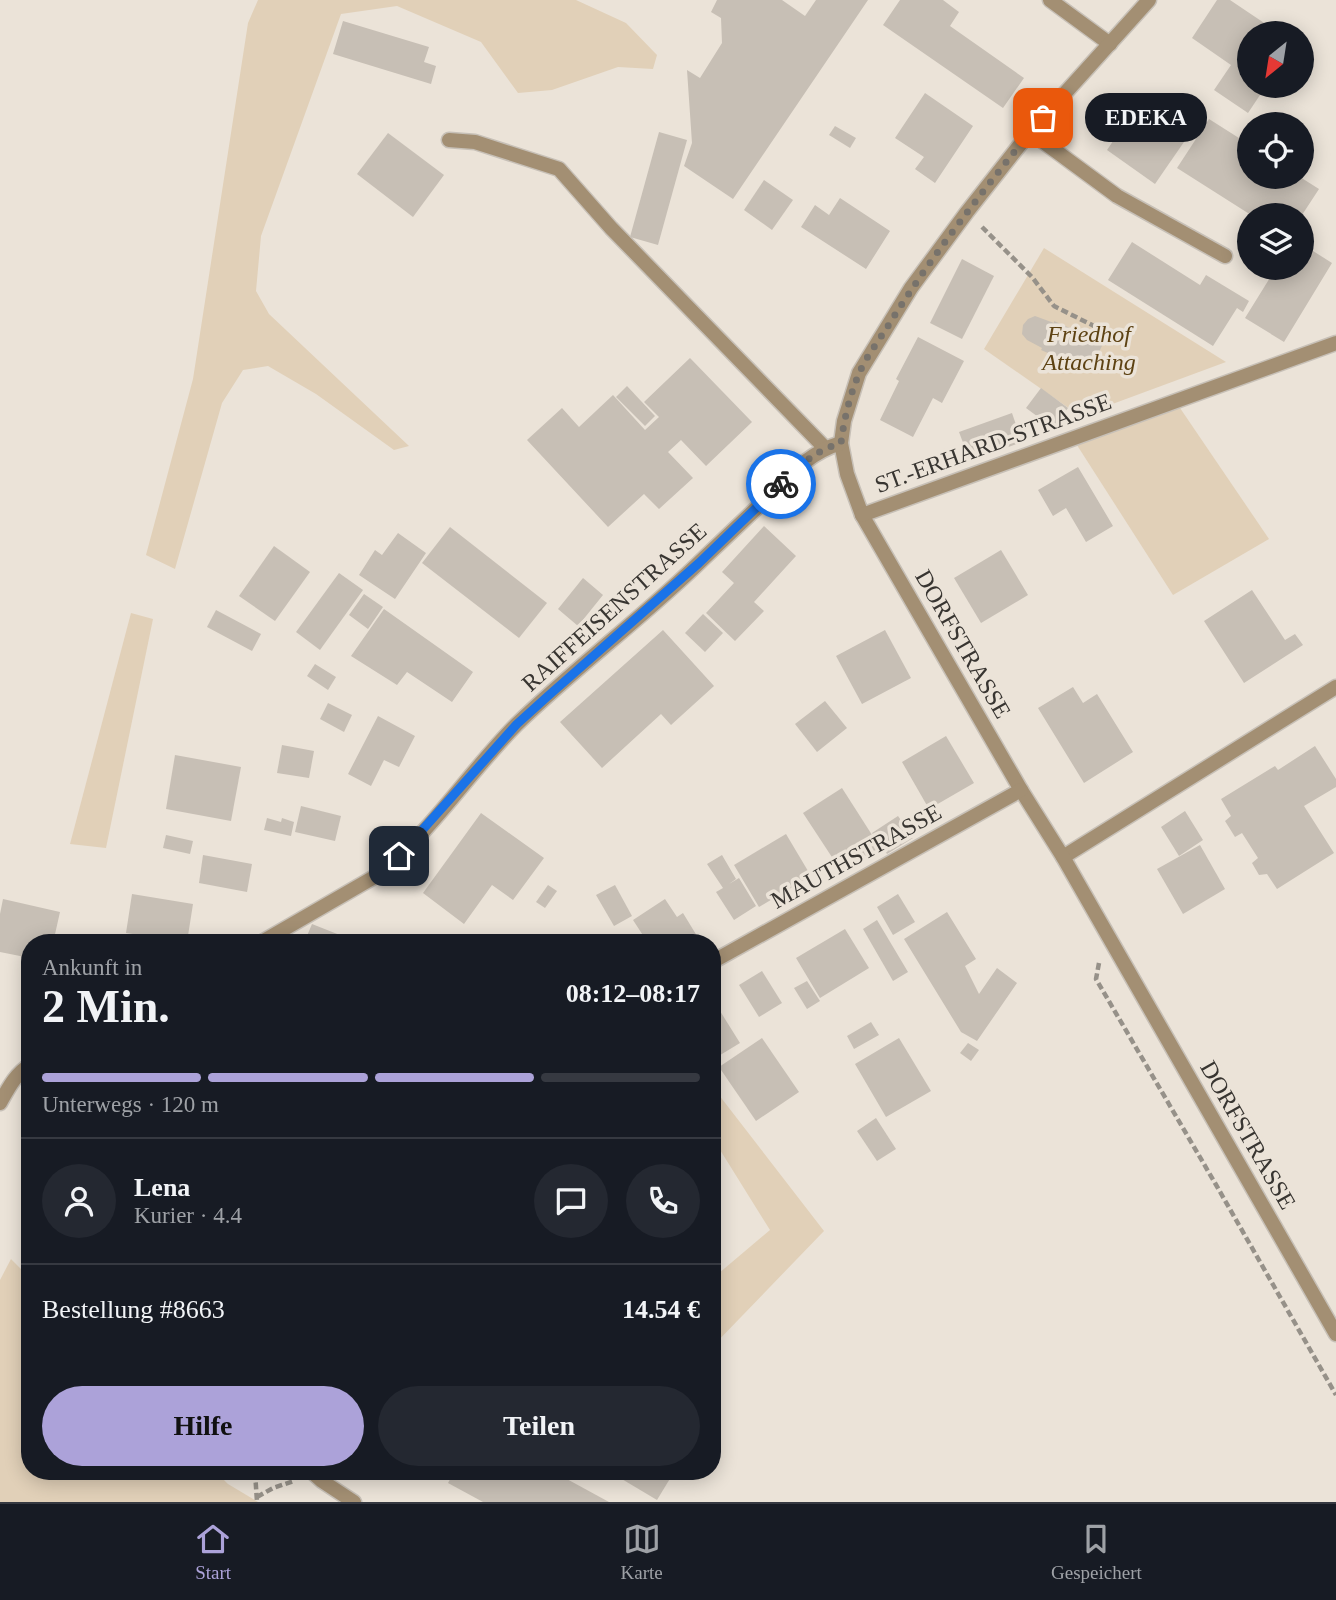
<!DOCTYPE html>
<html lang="de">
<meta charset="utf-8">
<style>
:root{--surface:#171b24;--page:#242831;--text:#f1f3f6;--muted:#9ea1a6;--line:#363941;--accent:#aca2d9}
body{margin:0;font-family:Georgia,serif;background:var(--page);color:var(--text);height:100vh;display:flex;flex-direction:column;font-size:26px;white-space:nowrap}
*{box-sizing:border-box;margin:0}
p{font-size:23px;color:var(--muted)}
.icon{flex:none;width:38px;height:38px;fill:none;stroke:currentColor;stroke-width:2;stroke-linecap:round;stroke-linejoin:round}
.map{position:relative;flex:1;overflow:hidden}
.details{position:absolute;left:21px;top:934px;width:700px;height:546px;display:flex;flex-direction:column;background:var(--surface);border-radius:28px;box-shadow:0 4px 18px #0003}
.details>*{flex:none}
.needle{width:46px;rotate:210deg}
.tools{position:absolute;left:1237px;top:21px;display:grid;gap:14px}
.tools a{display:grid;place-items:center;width:77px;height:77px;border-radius:50%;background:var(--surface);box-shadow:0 4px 18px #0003;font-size:35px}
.pin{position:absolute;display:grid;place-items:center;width:60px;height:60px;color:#fff;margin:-30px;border-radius:14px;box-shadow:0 4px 10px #0006}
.courier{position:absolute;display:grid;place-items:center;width:70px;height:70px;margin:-35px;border:5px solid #1a73e8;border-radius:50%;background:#fff;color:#222;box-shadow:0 2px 9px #0007}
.bubble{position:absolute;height:49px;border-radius:24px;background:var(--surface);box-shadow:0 4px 18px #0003;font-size:23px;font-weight:600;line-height:49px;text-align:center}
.summary em{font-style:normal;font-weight:600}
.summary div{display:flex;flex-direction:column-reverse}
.summary{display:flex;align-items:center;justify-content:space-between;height:119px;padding:0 21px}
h1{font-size:46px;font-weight:600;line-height:52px}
.bar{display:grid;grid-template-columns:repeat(4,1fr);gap:10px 7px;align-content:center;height:84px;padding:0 21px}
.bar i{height:9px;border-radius:5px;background:var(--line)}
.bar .selected{background:var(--accent)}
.bar p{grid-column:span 4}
.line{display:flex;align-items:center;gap:18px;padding:0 21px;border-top:2px solid var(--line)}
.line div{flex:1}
.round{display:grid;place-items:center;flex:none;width:74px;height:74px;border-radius:37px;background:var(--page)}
.cta{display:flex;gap:14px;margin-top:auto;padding:14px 21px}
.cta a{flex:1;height:80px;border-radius:42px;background:var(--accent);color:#111;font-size:28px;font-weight:600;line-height:80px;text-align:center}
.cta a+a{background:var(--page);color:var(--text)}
.tab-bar{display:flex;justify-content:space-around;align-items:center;height:98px;border-top:2px solid var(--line);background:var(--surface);font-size:19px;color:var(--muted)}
.tab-bar a{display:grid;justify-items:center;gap:4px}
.tab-bar .selected{color:var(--accent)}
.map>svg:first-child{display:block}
</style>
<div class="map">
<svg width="1336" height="1502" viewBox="0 0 1336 1502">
<rect width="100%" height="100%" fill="#ebe3d8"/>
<!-- green -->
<g fill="#e1d0b8">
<path d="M258,0H576L626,23L657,55L653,69L618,67L552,90L518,93L481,42L397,6L341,14L261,236L256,291L269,314L409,446L394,450L316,394L268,366L243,370L222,403L175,569L146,555L193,379L248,23Z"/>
<path d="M1044,248L1226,362L1080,416L984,349Z"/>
<path d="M1180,408L1269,539L1173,595L1075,442Z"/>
<path d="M131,613L153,619L106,848L70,844Z"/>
<path d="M712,1086L824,1231L712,1347V1279L770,1230L712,1137Z"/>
<path d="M11,1259L30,1278V1472H216L228,1484L258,1502H0V1280Z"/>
</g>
<!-- building -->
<g fill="#c7bfb5">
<path d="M717,0H782L805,16L816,0H868L733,199L684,166L692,143L687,70L700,78L722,43L721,18L711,12Z"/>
<path d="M900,0H943L959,12L950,26L1024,78L1003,108L883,25Z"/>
<path d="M1217,0H1230L1279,33H1250V86H1266L1248,113L1214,90L1231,65L1192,38Z"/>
<path d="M343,21L429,47L424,62L436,66L431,84L333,54Z"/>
<path d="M925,93L973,126L935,183L915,169L924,157L895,138Z"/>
<path d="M1137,106L1186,139L1155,184L1107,150Z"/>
<path d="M1209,119L1250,145V177H1300L1319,189L1302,215H1251L1177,168Z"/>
<path d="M835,126L856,138L850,148L829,135Z"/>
<path d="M659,132L687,140L658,245L630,237Z"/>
<path d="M388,133L444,175L413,217L357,174Z"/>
<path d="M764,180L793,200L772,230L744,210Z"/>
<path d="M840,198L890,231L866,269L801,227L815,205L829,215Z"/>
<path d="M1132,242L1200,285L1206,275L1249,301L1243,312L1237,308L1213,346L1108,280Z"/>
<path d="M1302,244L1332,263L1284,342L1245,318L1276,268H1302Z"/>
<path d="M962,259L994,276L962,339L930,323Z"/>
<path d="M1035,316L1054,323V321L1090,337L1094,329L1107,335L1093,365L1083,360L1080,367L1041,350L1042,348L1027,340L1022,334L1023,325L1028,319Z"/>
<path d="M918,337L964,361L942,403L933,398L913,437L880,420L899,381L896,379Z"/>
<path d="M690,358L752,422L706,466L681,440L668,452L693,478L659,509L644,494L608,527L527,440L562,408L579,427L613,395L645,430L659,417L644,402Z"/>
<path d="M627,386L655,416L645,426L616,397Z"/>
<path d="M1041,388L1068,408L1053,428L1026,408Z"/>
<path d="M1012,413L1022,442L970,461L959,432Z"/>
<path d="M1078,467L1113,526L1086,542L1066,508L1053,516L1038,490Z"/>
<path d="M764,526L796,556L754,602L764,611L735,641L706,613L734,583L722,572Z"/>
<path d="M450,527L547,603L519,638L422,563Z"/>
<path d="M398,533L426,553L395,599L359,575L375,550L382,555Z"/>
<path d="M274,546L310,572L275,621L239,596Z"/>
<path d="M1001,550L1028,595L981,623L954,578Z"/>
<path d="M339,573L363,590L320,650L296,632Z"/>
<path d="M583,578L603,595L578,626L558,609Z"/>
<path d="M1252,590L1285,640L1295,634L1303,645L1244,683L1204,621Z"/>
<path d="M364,594L383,607L368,629L349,615Z"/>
<path d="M384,609L473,672L452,702L407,672L397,685L351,656Z"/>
<path d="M216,610L261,634L252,651L207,627Z"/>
<path d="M703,614L723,633L705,652L685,633Z"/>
<path d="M663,630L714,686L671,725L661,714L602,768L560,722Z"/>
<path d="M885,630L911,678L862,704L836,656Z"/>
<path d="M315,664L336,677L328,690L307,676Z"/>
<path d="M1073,687L1083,703L1097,694L1133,752L1084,783L1038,708Z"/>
<path d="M825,701L847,728L817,752L795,724Z"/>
<path d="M328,703L352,715L344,732L320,719Z"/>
<path d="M378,716L415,736L399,767L384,760L371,786L348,774Z"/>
<path d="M946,736L974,783L929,809L902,762Z"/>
<path d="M282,745L314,751L309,778L277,773Z"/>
<path d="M1315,746L1336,779V787L1304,806L1334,853L1277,889L1267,874L1259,875L1252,863L1258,858L1242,833L1235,837L1225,821L1231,816L1221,799L1275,766L1278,770Z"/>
<path d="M175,755L241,767L231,821L166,809Z"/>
<path d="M842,788L881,849L843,874L803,813Z"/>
<path d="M301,806L341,816L335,841L295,832Z"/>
<path d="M1185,811L1203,840L1179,856L1161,827Z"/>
<path d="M481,813L544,858L513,900L492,885L464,924L423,893Z"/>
<path d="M898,816L913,838L887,854L872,833Z"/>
<path d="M267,818L281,822L282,818L294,822L291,836L264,830Z"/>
<path d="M786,834L811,876L759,907L734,865Z"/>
<path d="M166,835L193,841L190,854L163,848Z"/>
<path d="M1200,845L1225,889L1183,914L1157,869Z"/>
<path d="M203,855L252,864L247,892L199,883Z"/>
<path d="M722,855L736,879L729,884L739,878L756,906L734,920L716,892L723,888L707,864Z"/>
<path d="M548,885L557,891L545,908L536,902Z"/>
<path d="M615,885L632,916L614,926L596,895Z"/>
<path d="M132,894L193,904L187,942L126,933Z"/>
<path d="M898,894L915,922L893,935L877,907Z"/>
<path d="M3,899L60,912L53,943H30V958L0,952V914Z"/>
<path d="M665,899L677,917L683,913L697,936L691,940L694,943H648L633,920Z"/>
<path d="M947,912L976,959L965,966L979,994L997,968L1017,983L977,1041L961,1032L904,939Z"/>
<path d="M877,920L908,972L893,981L863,929Z"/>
<path d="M312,924L360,943H304Z"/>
<path d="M845,929L869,968L820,998L796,958Z"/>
<path d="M762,971L782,1003L759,1017L739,985Z"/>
<path d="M807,981L820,1001L807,1009L794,988Z"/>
<path d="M720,1011L740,1043L712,1060V1016Z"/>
<path d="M871,1022L879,1035L854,1049L847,1036Z"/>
<path d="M762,1038L799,1092L756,1121L719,1067Z"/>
<path d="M899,1038L931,1091L886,1117L855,1064Z"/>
<path d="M968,1043L979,1050L971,1061L960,1053Z"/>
<path d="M876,1118L896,1149L877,1161L857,1131Z"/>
<path d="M454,1472H554L609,1502H483L448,1483Z"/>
<path d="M610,1472H674L657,1500Z"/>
</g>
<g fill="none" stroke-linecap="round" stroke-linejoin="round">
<defs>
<g id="lane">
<path d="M1030,132L1117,196L1225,256"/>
<path d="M449,140L475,142L559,169L611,228L825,448"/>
<path d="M1063,857L1336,687"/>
</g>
<g id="street">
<path d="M1050,0L1110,44"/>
<path d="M1149,0L1030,132L967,212L911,288L859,373L844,421L841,443L847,474L862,515L1021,790L1063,857L1336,1334"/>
<path d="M862,515L1336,343"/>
<path d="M260,943L376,876C430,834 469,772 517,724C577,666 645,616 704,558C723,540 743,521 762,503C787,478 807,453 841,443"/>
<path d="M712,962L1021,790"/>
<path d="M0,1103C8,1089 15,1074 30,1065"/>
<path d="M312,1472L322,1481L354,1502"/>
</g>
</defs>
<!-- lane casing -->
<use href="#lane" stroke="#c7c0b7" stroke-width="17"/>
<!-- street casing -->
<use href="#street" stroke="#c7c0b7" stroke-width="17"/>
<!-- path -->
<g stroke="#969189" stroke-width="4.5" stroke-dasharray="7 3.5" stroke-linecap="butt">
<path d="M982,227L1032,277L1054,306L1114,336"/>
<path d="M1099,963L1096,979L1215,1183L1336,1395"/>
<path d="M255,1472L257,1502"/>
<path d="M257,1497L273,1488L294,1481"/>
</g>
<!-- lane -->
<use href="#lane" stroke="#a38f73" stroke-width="14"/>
<!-- street -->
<use href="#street" stroke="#a38f73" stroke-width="14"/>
</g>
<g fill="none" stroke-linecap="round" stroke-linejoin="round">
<!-- done -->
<path stroke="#77726b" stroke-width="7" stroke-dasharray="0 12.6" d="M781,484C802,464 814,451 841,443C844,420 849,398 858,376C865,358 878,342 888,326C930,258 980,195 1030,132L1043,118"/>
<!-- route -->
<path stroke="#1a73e8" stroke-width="9" d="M399,856L517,724L548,696L699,563L781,484"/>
</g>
<g text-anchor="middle" stroke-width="7" stroke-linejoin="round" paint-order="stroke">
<!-- park labels -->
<g font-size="24" font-style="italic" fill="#5d4213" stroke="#ebe3d8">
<text x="1089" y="342">Friedhof<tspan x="1089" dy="28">Attaching</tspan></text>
</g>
<!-- street labels -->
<g font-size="24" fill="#383531" stroke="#ebe3d8">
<text transform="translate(993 443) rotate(-20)" y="8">ST.-ERHARD-STRASSE</text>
<text transform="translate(614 607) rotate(-42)" y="8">RAIFFEISENSTRASSE</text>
<text transform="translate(963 644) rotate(60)" y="8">DORFSTRASSE</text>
<text transform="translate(856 856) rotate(-29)" y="8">MAUTHSTRASSE</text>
<text transform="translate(1248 1135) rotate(60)" y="8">DORFSTRASSE</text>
</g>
</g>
</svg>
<div class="tools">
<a><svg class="needle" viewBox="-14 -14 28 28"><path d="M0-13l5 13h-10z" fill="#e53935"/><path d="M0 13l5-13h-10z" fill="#9ea1a6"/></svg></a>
<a><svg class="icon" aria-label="locate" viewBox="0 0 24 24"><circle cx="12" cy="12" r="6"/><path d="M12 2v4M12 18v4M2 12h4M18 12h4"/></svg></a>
<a><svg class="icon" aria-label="layers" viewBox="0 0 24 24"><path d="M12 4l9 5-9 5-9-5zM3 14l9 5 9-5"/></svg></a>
</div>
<div class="pin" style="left:1043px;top:118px;background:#ea580c"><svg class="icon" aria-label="bag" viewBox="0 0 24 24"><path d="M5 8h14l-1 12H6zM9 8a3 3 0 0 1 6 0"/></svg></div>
<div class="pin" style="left:399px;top:856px;background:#1f2937"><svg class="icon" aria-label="home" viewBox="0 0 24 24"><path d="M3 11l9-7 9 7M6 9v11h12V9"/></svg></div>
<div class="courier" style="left:781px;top:484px"><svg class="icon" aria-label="bike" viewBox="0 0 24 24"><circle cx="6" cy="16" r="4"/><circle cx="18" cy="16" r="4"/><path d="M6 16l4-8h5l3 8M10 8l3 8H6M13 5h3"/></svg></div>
<div class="bubble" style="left:1085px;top:93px;width:122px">EDEKA</div>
<section class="details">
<div class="summary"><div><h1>2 Min.</h1><p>Ankunft in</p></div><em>08:12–08:17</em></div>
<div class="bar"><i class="selected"></i><i class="selected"></i><i class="selected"></i><i></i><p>Unterwegs · 120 m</p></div>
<div class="line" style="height:126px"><a class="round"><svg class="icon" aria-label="person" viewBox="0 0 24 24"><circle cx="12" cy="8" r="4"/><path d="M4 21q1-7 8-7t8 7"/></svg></a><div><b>Lena</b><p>Kurier · 4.4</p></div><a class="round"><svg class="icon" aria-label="chat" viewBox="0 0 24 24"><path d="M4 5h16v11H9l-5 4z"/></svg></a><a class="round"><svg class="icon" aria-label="phone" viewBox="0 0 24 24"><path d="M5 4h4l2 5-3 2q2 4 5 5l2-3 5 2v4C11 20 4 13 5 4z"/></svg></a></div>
<div class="line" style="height:91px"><div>Bestellung #8663</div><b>14.54 €</b></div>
<div class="cta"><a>Hilfe</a><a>Teilen</a></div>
</section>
</div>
<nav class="tab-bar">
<a class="selected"><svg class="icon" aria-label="home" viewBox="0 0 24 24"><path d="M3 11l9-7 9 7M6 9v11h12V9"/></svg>Start</a>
<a><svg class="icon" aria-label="map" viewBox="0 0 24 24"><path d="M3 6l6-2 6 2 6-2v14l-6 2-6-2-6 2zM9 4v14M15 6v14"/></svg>Karte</a>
<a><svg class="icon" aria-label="saved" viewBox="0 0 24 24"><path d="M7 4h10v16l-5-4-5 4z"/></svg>Gespeichert</a>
</nav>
